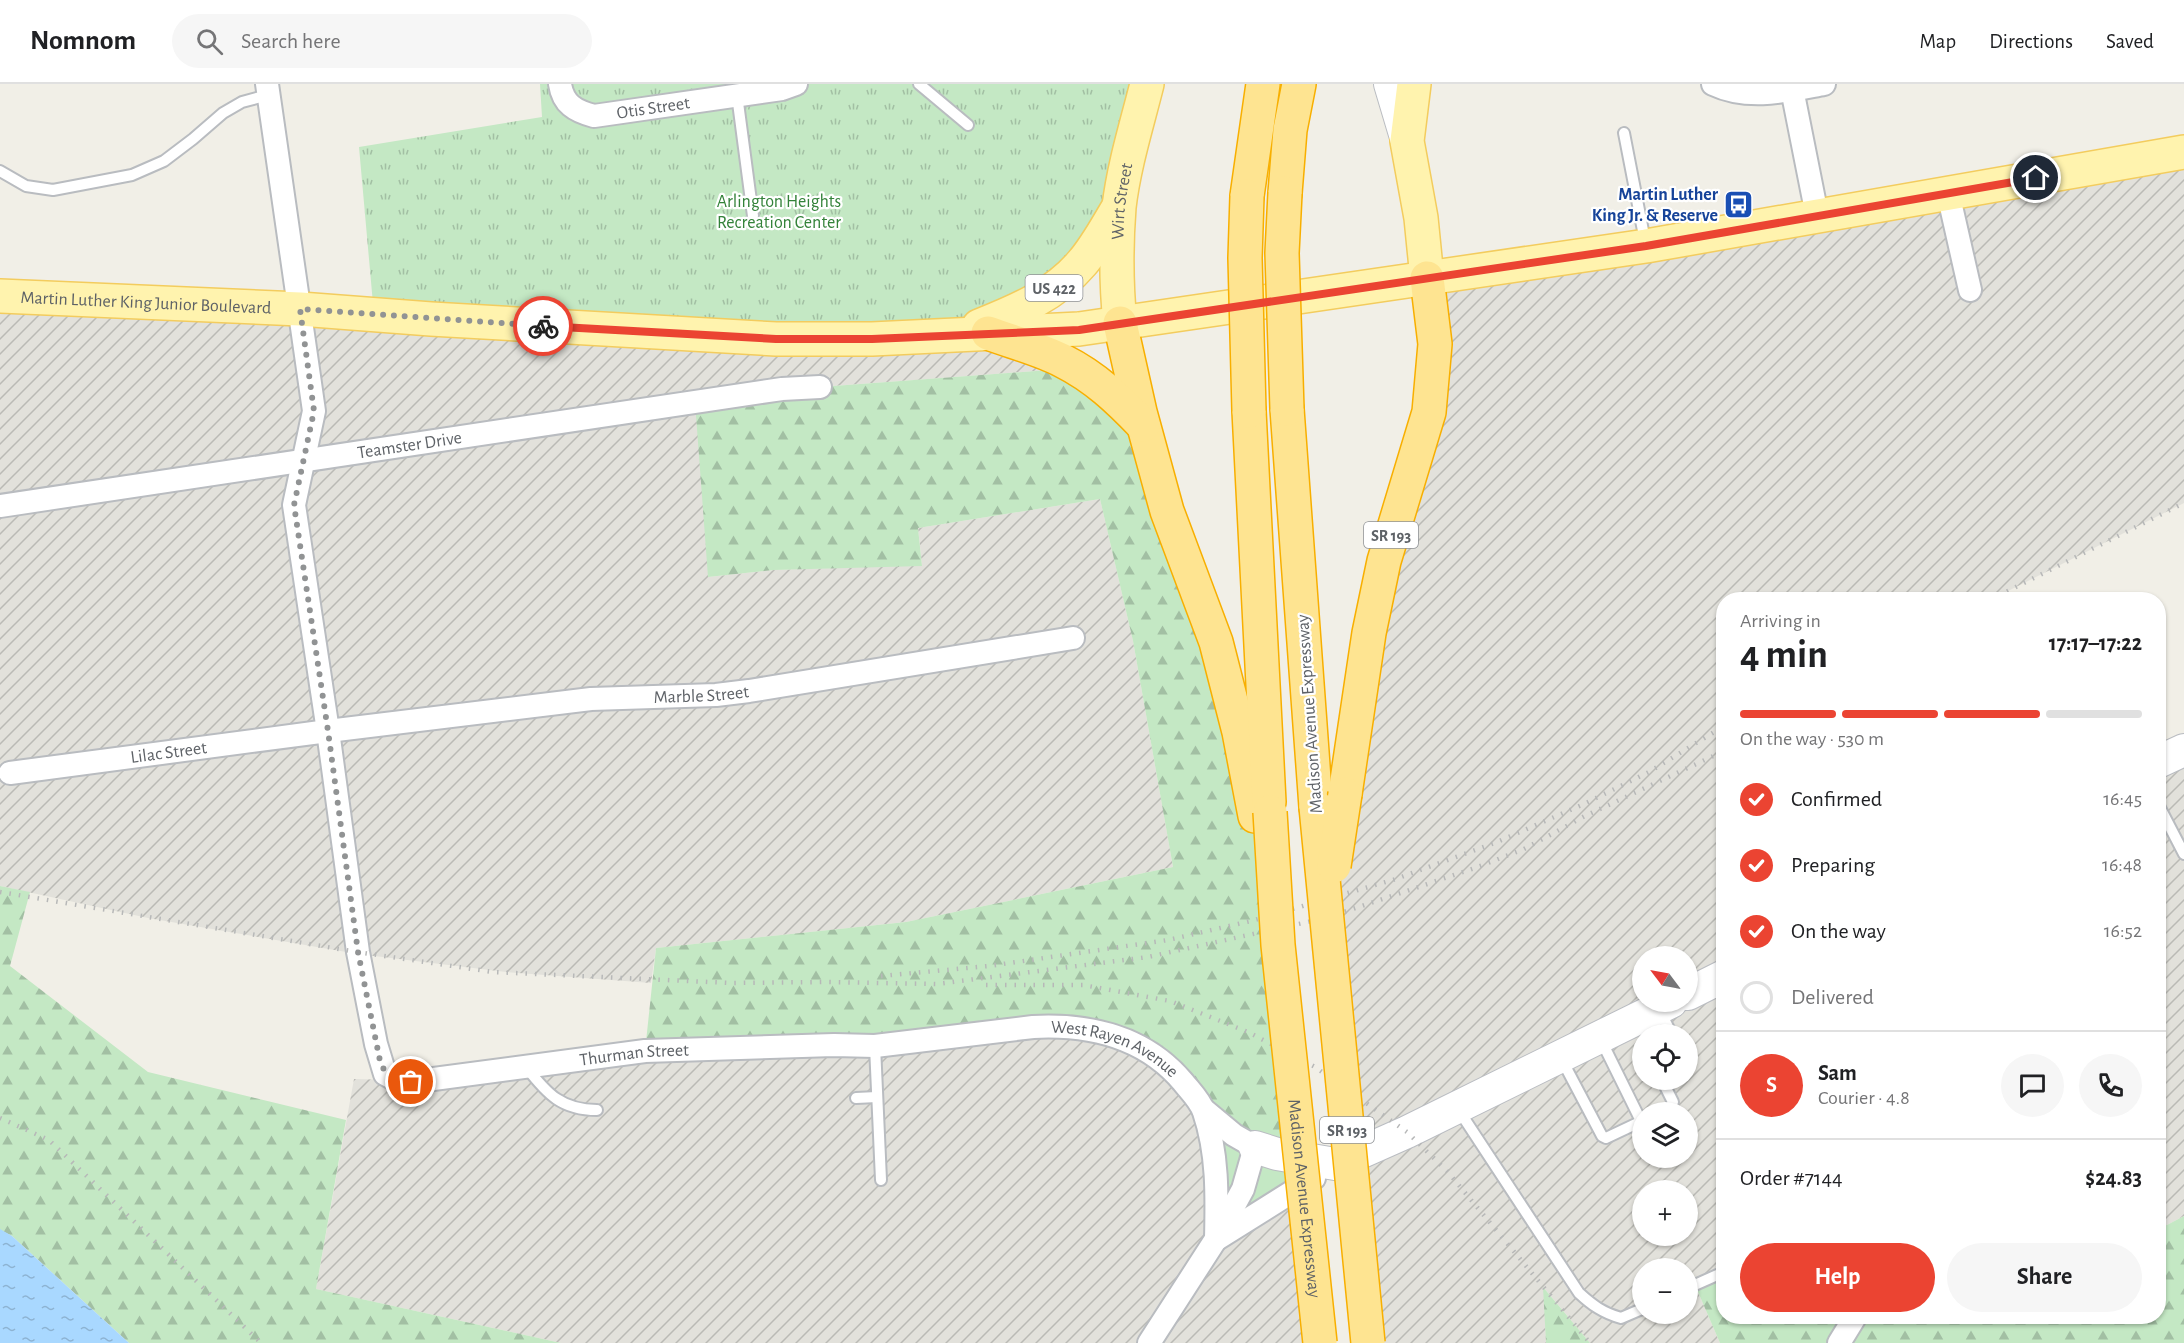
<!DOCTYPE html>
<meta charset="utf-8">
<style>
:root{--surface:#fff;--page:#f6f6f6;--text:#202124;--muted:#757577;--line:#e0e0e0;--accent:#eb4432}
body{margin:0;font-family:"Alegreya Sans",sans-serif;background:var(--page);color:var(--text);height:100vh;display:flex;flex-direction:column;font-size:22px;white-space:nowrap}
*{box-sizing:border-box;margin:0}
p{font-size:20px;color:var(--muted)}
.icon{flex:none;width:33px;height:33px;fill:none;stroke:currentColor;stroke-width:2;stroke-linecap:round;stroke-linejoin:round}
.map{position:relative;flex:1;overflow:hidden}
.sheet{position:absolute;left:1716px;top:508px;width:450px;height:732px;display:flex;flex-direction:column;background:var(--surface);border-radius:24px;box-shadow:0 2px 4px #0004}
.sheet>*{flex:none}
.needle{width:39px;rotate:302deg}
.buttons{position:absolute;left:1632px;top:862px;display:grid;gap:12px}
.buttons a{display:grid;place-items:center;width:66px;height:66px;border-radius:50%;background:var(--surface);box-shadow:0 2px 4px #0004;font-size:30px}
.pin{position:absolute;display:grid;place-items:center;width:51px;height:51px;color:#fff;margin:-26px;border:3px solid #fff;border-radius:50%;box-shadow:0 2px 6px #0007}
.courier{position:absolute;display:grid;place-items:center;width:60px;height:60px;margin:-30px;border:4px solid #eb4432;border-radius:50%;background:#fff;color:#222;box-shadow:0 2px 8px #0007}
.summary em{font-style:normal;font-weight:700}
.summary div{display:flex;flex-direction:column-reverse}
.summary{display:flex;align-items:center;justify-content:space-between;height:102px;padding:0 24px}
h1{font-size:39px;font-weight:700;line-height:45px}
.bar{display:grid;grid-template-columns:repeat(4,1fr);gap:9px 6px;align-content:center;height:72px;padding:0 24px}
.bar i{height:8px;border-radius:4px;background:var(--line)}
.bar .selected{background:var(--accent)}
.bar p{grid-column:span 4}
.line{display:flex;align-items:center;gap:15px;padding:0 24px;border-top:2px solid var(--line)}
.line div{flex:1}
.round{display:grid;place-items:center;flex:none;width:63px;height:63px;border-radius:32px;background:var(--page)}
ol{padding:0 24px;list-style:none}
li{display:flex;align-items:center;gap:18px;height:66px}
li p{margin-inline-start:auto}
li .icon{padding:6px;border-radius:50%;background:var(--accent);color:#fff;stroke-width:4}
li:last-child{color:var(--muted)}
li i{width:33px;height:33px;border:3px solid var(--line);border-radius:50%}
.button{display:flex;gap:12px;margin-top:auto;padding:12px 24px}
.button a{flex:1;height:69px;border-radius:36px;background:var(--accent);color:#fff;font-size:24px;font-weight:700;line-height:69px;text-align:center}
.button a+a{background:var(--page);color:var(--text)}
header{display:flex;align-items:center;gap:36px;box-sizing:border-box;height:84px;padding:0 30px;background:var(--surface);border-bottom:2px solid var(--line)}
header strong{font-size:28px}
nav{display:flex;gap:33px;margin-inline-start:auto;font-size:21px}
.search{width:420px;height:54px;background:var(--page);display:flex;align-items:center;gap:15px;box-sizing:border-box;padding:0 21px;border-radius:33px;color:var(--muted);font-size:22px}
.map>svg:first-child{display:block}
</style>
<header>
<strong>Nomnom</strong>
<div class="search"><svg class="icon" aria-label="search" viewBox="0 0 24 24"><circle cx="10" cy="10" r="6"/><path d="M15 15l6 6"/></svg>Search here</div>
<nav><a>Map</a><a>Directions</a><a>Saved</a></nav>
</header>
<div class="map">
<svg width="2184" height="1259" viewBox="0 0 2184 1259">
<defs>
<pattern id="industrial-furrows" width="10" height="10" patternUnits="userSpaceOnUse" patternTransform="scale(1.5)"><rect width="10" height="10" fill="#e2e1db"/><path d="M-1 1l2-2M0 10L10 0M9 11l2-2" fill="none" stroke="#babab5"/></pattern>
<pattern id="forest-firs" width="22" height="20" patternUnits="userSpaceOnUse" patternTransform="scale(1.5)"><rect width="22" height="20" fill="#c4e8c4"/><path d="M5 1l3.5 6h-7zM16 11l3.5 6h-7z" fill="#a2bfa3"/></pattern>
<pattern id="park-tufts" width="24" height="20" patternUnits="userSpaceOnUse" patternTransform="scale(1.5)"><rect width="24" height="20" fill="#c4e8c4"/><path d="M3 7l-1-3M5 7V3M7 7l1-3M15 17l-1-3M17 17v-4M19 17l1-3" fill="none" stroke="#a2bfa3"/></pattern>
<pattern id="water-ripples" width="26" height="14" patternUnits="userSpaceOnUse" patternTransform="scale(1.5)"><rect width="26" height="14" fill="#a9d8ff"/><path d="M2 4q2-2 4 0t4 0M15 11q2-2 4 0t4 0" fill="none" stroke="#8db3d2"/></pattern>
</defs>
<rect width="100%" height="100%" fill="#f1efe7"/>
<!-- industrial -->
<g fill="url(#industrial-furrows)" fill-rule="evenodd">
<path d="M2184,68V419L1990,516H1724V1188L1695,1201L1720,1259H1590L1544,1204L1546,1259H1368L1326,834L1423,350L1427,194ZM1642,873H1688V918H1642ZM1642,951H1688V996H1642ZM1642,1029H1688V1074H1642ZM1642,1107H1688V1152H1642ZM1642,1185H1688V1230H1642Z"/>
<path d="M0,212L960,250L1076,284L820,303L708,493L774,486L922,481L918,444L1100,415L1133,557L1173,783L906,838L656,864L651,899L506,888L358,870L148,834L0,802Z"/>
<path d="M2184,666V1132L2167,1141L2159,1142V678Z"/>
<path d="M1116,952L1304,1103L1320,1259H561L316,1205L354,995L395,996L548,981L909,957Z"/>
</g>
<!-- grass -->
<path fill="#c4e8c4" d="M1204,1026L1335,1080L1216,1155Z"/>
<!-- forest -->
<g fill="url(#forest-firs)">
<path d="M1076,284L1127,324L1216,558L1278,861L1300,1074L1255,1063L1174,988L1089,945L645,967L656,864L906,838L1173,783L1133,557L1100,415L918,444L922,482L774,486L708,493L695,318L820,303Z"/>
<path d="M0,802L30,808L10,882L148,988L346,1036L316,1205L561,1259H129L12,1152L0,1146Z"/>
<path d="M2184,1132V1259H1720L1695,1201L1723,1188L1724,1233H2158L2159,1142L2167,1141Z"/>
<path d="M1543,1203L1590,1259H1546Z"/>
</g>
<!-- park -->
<path fill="url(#park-tufts)" d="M540,0H1147L1082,179L960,250L374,231L359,63L542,33Z"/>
<!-- water -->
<path fill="url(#water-ripples)" d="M0,1145L12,1152L129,1259H0Z"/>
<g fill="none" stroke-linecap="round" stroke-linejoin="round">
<defs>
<g id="lane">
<path d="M919,0L968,41"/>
<path d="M737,11L753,132"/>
<path d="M1624,49L1645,157"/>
<path d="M0,87L26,102L53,106L132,91L164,77L193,55L223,29L242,18L268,11"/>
<path d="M2158,720L2184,770"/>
<path d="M1660,927L1672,951"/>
<path d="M1600,954L1641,1037"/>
<path d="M875,962L881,1096"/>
<path d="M1562,976L1602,1052L1606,1054L1642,1037"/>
<path d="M527,984C547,1010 562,1026 597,1026"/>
<path d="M856,1014L877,1013"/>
<path d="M1458,1025L1579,1209C1592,1221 1603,1229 1621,1234L1642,1225"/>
<path d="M1659,1029L1670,1024L1673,1018L1662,996"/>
<path d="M1688,1204L1724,1188"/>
</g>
<g id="street">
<path id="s1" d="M267,0L314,327L294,421L328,647L358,868L376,960L385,990L400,998H411L645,967L834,961L875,962L1033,943C1090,940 1145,953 1183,998C1190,1007 1200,1016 1204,1028C1218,1069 1217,1112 1216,1155"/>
<path id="s2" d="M560,0C563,20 575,27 594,32L782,5L796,0"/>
<path d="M1713,0C1749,17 1787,7 1824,0"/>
<path d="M1791,0L1817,131"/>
<path d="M1948,109L1970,206"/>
<path id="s3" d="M0,422L782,305L820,303"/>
<path id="s4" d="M10,689L328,647L591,615L716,611L749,607L1073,554"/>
<path d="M1217,1155L1314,1094"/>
<path d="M1149,1259L1216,1155L1243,1105L1255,1063L1234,1051L1204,1026"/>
<path d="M1839,1259L1855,1233"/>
</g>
<g id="secondary">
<path d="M1390,0L1407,57"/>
<path d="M2158,678L2184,666"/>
<path d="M1688,910L1724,892"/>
<path d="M1255,1063L1277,1070L1335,1080L1407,1048L1671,918"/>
</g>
<g id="primary">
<path d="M1414,0L1407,57L1421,134L1427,194"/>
<path id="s5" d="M0,212L300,225L431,235L776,255H872L1079,245L1646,162L2184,68"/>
<path id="s6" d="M1120,239C1116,200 1116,162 1119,123C1124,81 1137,40 1147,0"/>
<path d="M979,242C1017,227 1055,211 1082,179C1096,163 1107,142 1118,124"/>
</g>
<g id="highway">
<path d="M1285,109L1290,46L1299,0"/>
<path d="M1247,112L1263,0"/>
<path d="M1120,239L1140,328L1167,427L1216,558L1239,648L1255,732"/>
<path d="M988,249C1012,258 1040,265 1063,277C1095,293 1119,316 1143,341"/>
<path d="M1287,325L1316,723"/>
<path d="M1249,327L1269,718"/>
<path d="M1345,710L1369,549L1384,477L1429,328L1435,260L1427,194"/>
</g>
</defs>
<!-- lane casing -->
<use href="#lane" stroke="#b9bcc0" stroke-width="14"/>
<!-- street casing -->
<use href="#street" stroke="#b9bcc0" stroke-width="26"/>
<!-- secondary casing -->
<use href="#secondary" stroke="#babdc2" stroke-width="34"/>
<!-- primary casing -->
<use href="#primary" stroke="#f3cc5e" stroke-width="36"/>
<!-- highway casing -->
<use href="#highway" stroke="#f8af00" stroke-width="36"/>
<!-- lane -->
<use href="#lane" stroke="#fff" stroke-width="10"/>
<!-- street -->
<use href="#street" stroke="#fff" stroke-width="22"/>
<!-- secondary -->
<use href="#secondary" stroke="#fff" stroke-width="32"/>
<!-- primary -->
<use href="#primary" stroke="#fff3ae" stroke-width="33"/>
<!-- highway -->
<use href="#highway" stroke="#fee491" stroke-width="33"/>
<!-- rail -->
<g stroke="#b7b8b8" stroke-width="4.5" stroke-dasharray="1.5 8" stroke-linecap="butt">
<path d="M1990,516L2184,419"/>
<path d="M0,808L357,868L493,888L731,899L824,898L937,900L1148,873L1326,834L1475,784L1524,765L1585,732L1724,667"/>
<path d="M881,892L989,882L1168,856L1251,837L1396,795L1497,758L1584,720L1649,688L1724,642"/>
<path d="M986,901H1083L1170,917L1248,948L1315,983L1407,1048L1447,1087L1590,1259"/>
<path d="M0,1034L49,1056L261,1259"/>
</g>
<defs>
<g id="highway-bridge">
<path d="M1285,109L1282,169L1287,325"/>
<path d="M1247,112L1245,174L1249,327"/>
<path d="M1316,723L1368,1259"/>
<path id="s7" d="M1270,728L1278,861L1320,1259"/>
<path d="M1334,782L1345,710"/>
</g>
</defs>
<!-- highway-bridge casing -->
<use href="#highway-bridge" stroke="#f8af00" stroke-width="36" stroke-linecap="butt"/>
<!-- highway-bridge -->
<use href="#highway-bridge" stroke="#fee491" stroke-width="33"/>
</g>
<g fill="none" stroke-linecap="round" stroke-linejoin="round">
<!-- done -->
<path stroke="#919394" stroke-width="6" stroke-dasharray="0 10.8" d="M411,998C394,997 386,993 380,977L358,868L328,647L294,421L314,327L300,225L543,242"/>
<!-- route -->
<path stroke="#eb4432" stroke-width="8" d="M543,242L776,255H872L1079,246L1646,162L2036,94"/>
</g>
<!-- icons -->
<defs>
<symbol id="bus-square" viewBox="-11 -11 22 22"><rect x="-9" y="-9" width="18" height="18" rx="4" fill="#1a4fb4" stroke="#fff"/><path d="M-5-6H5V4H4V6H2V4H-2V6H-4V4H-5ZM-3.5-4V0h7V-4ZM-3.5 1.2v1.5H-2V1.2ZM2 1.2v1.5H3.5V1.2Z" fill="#fff"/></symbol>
</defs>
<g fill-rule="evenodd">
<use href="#bus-square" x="1722" y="104" width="33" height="33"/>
</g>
<g text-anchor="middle" stroke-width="4.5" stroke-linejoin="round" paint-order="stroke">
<!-- shield labels -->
<g fill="#fff" stroke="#8e9195" stroke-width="1.5">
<rect x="1025.5" y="191" width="57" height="26" rx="4.5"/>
<rect x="1364" y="438" width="54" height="26" rx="4.5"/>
<rect x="1320" y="1033" width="54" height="26" rx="4.5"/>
</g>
<g font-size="16" font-weight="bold" fill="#5e6267">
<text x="1054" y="210">US 422</text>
<text x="1391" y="457">SR 193</text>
<text x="1347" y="1052">SR 193</text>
</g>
<!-- street labels -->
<g font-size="18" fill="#5e6267" stroke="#fff">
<text dy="6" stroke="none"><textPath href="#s2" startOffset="110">Otis Street</textPath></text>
<text dy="6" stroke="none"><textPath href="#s6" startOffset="122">Wirt Street</textPath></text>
<text dy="6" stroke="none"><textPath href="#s5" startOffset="146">Martin Luther King Junior Boulevard</textPath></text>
<text dy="6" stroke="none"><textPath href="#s3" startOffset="414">Teamster Drive</textPath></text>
<text dy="6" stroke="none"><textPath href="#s4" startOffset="696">Marble Street</textPath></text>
<text transform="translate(1309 630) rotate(-94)" y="6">Madison Avenue Expressway</text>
<text dy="6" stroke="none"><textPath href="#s4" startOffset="160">Lilac Street</textPath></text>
<text dy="6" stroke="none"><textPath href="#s1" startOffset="1743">West Rayen Avenue</textPath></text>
<text dy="6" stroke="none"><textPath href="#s1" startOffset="1256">Thurman Street</textPath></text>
<text dy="6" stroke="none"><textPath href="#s7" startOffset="388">Madison Avenue Expressway</textPath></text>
</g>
<!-- transit labels -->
<g font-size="18" font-weight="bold" fill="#164399" stroke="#fff" text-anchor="end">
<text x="1718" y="116">Martin Luther<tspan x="1718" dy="21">King Jr. &amp; Reserve</tspan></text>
</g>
<!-- park labels -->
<g font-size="18" fill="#338239" stroke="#fff">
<text x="779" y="123">Arlington Heights<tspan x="779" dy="21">Recreation Center</tspan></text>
</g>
</g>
</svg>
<div class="buttons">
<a><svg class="needle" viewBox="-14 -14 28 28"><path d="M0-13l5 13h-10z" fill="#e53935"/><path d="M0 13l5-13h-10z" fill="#757577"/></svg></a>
<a><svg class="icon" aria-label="locate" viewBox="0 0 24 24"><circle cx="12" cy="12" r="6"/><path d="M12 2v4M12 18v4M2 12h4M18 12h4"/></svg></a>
<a><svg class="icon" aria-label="layers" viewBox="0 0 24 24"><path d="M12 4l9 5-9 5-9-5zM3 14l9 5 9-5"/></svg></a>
<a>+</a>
<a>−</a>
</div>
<div class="pin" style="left:411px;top:998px;background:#ea580c"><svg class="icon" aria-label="bag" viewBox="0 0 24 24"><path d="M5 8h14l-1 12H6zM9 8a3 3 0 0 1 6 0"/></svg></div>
<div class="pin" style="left:2036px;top:94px;background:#1f2937"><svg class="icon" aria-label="home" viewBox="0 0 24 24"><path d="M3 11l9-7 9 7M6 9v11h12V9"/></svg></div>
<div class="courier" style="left:543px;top:242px"><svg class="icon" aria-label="bike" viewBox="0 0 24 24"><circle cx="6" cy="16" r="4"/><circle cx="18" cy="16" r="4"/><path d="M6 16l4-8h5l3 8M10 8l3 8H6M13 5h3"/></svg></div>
<section class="sheet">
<div class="summary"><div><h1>4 min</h1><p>Arriving in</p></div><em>17:17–17:22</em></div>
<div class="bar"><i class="selected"></i><i class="selected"></i><i class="selected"></i><i></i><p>On the way · 530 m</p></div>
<ol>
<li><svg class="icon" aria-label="check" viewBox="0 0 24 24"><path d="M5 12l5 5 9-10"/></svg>Confirmed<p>16:45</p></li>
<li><svg class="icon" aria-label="check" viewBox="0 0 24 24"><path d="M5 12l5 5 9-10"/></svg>Preparing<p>16:48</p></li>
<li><svg class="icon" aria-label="check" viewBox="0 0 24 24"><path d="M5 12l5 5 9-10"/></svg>On the way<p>16:52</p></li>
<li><i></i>Delivered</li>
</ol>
<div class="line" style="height:108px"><b class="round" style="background:var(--accent);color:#fff">S</b><div><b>Sam</b><p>Courier · 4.8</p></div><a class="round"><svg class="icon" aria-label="chat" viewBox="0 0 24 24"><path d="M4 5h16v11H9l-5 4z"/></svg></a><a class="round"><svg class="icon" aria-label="phone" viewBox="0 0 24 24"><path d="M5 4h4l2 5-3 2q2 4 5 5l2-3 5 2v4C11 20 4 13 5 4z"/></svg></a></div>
<div class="line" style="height:78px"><div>Order #7144</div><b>$24.83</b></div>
<div class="button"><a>Help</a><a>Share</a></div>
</section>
</div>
